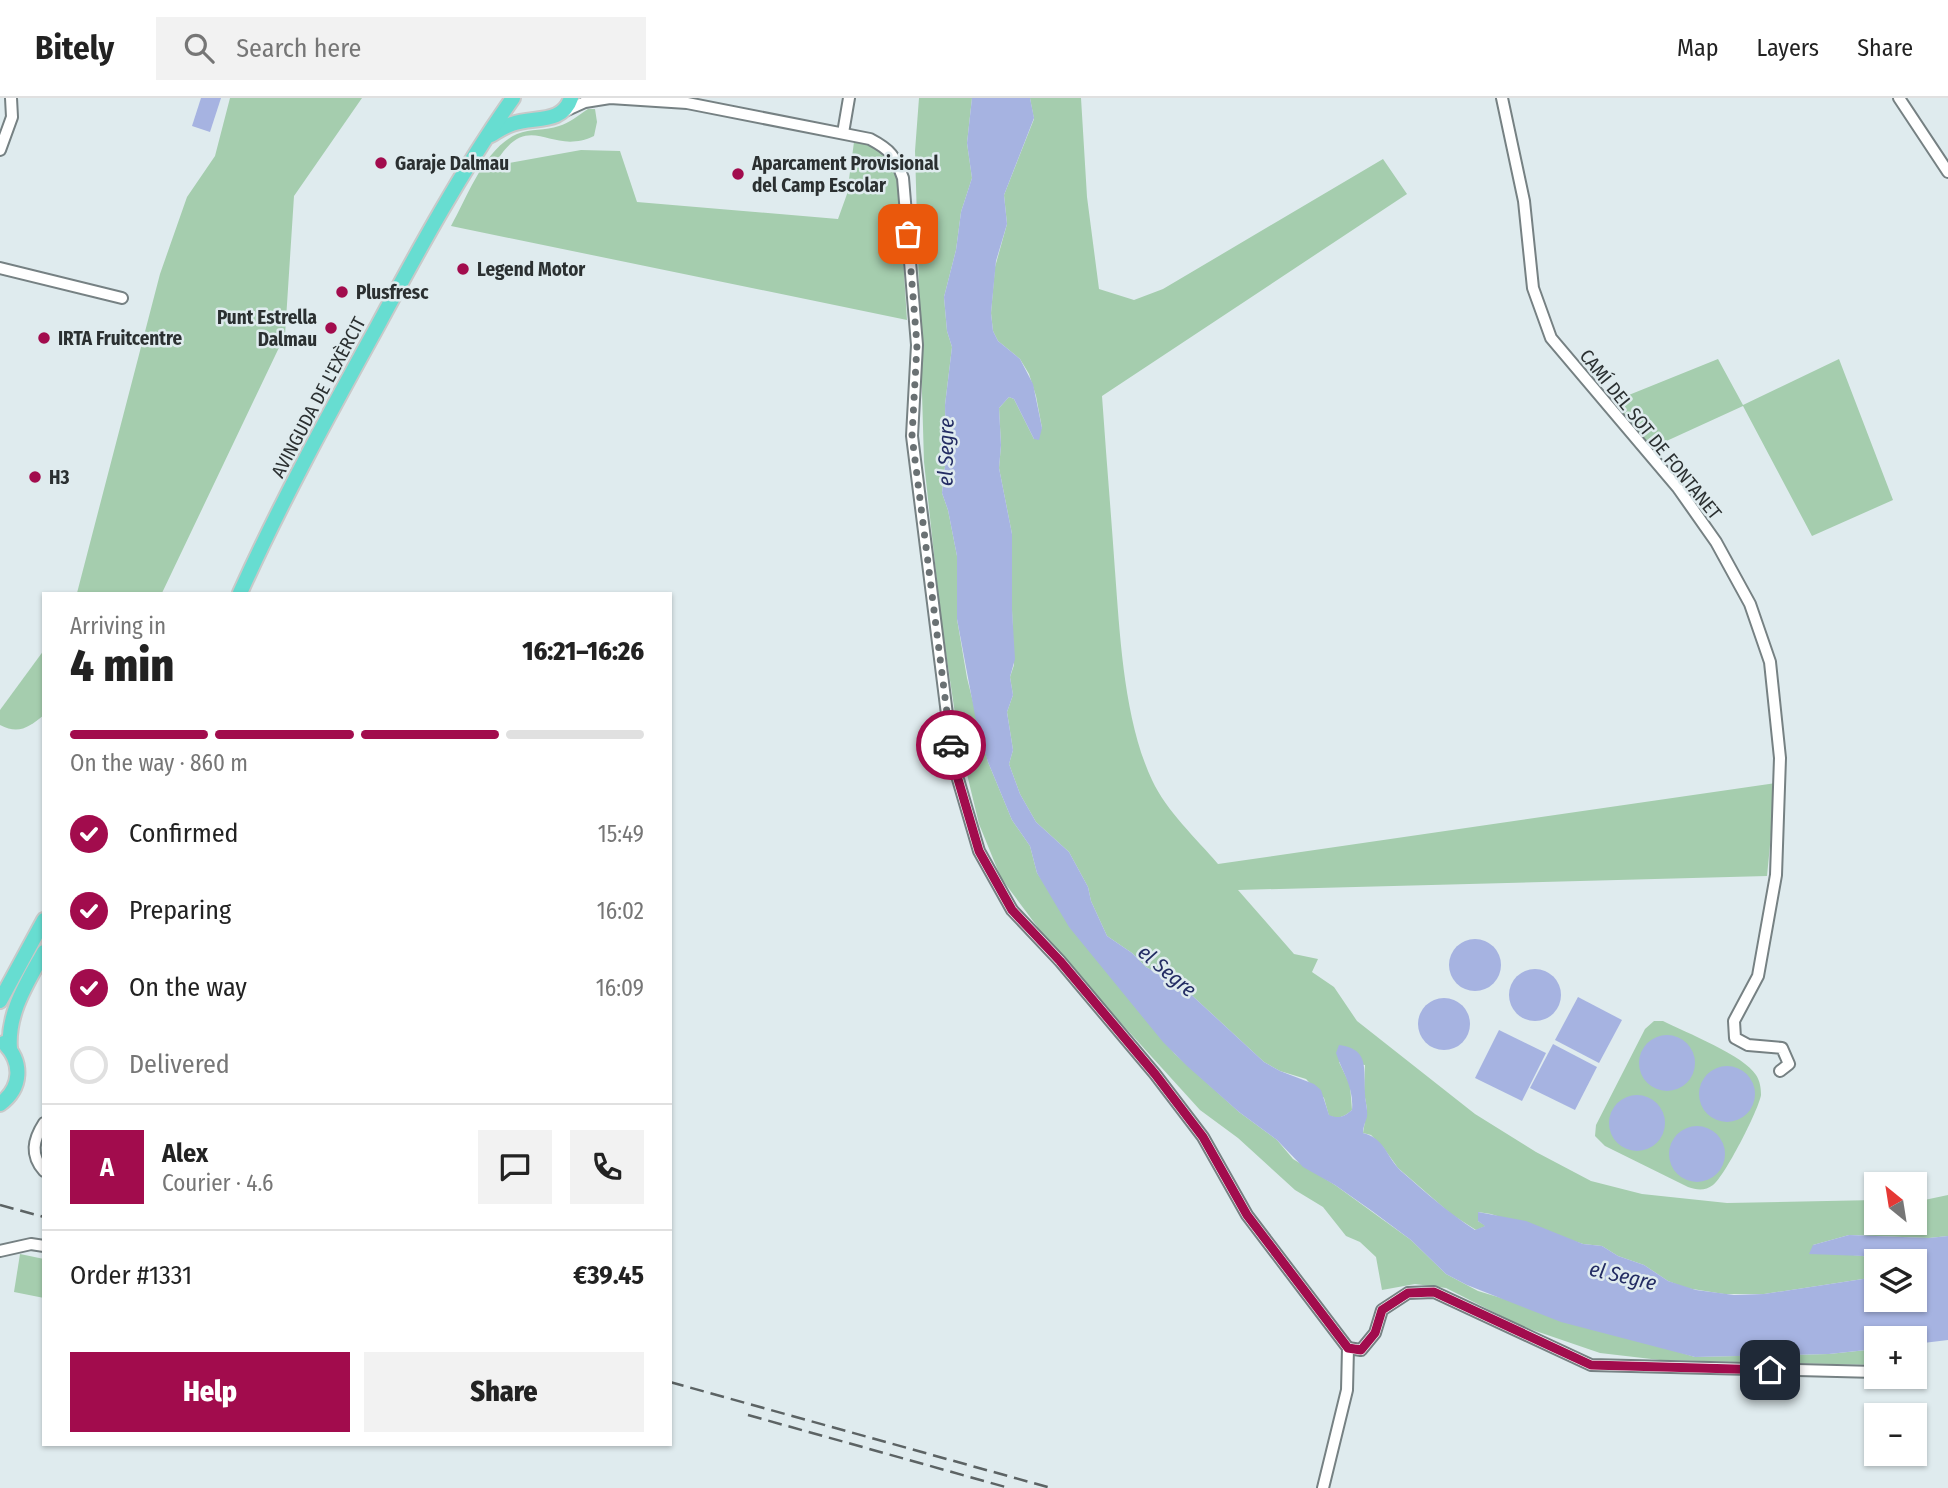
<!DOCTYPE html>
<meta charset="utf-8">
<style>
:root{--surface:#fff;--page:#f2f2f2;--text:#222;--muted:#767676;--line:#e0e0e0;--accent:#a20c4d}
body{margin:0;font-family:"Fira Sans Condensed",sans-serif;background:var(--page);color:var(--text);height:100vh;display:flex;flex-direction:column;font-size:26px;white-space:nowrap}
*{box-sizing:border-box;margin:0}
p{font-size:23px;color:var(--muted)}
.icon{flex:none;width:38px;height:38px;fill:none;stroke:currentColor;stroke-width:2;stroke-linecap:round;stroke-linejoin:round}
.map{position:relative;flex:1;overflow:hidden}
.panel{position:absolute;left:42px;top:494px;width:630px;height:854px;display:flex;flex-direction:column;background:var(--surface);border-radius:0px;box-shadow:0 2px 5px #0004}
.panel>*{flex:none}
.needle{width:46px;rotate:330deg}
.fabs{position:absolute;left:1864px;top:1074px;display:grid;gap:14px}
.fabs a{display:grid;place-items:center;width:63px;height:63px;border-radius:0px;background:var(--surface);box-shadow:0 2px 5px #0004;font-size:35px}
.pin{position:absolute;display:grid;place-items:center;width:60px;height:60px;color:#fff;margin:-30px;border-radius:14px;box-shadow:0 4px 10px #0006}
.courier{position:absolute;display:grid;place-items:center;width:70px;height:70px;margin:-35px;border:5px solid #a20c4d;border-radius:50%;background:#fff;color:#222;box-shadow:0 2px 9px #0007}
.headline em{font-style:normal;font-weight:800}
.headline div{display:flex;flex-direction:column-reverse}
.headline{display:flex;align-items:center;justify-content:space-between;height:119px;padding:0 28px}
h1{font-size:46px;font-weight:800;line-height:52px}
.bar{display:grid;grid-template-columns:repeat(4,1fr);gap:10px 7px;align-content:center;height:84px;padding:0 28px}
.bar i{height:9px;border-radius:5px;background:var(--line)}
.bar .current{background:var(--accent)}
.bar p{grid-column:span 4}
.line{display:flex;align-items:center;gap:18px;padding:0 28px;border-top:2px solid var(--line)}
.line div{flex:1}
.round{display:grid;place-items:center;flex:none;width:74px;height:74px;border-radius:0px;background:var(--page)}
ol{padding:0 28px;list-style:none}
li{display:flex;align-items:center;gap:21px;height:77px}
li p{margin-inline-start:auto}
li .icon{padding:7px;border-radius:50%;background:var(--accent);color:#fff;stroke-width:4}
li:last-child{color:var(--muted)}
li i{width:38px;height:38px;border:4px solid var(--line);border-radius:50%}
.button{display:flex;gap:14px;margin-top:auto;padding:14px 28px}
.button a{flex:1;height:80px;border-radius:0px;background:var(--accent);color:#fff;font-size:28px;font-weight:800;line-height:80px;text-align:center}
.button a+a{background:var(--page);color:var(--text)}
header{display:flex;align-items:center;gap:42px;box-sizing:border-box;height:98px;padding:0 35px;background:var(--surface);border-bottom:2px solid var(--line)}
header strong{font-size:33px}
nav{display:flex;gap:38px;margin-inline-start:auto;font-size:24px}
.search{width:490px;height:63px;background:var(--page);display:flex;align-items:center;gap:18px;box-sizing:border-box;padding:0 24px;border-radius:0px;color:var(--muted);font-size:26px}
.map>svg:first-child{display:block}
</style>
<header>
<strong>Bitely</strong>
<div class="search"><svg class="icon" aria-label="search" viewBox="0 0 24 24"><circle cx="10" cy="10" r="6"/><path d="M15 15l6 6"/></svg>Search here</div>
<nav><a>Map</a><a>Layers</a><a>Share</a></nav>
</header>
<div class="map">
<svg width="1948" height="1390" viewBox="0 0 1948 1390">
<rect width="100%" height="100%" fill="#dfebee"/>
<!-- green -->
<g fill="#a5cdae">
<path d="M230,0H362L294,98L285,237L162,495H77L160,176L187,99L215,58Z"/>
<path d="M919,0H972L967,45L972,80L961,114L956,152L944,199L947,233L952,249L945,307L946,359L942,395L948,412L957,458V521L967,580L988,664L1012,722L1030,748L1037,775L1109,876L1175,956L1239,1014L1277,1042L1293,1061L1335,1087L1411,1142L1446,1176L1478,1193L1695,1259L1829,1256L1876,1251V1267L1660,1262L1600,1255L1521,1228L1446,1190L1415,1186L1382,1192L1376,1159L1360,1144L1346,1138L1323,1109L1295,1092L1238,1040L1200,1012L1092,893L1039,831L1001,780L979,726L959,643L941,521L924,364L915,53Z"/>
<path d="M1030,0H1081L1087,99L1099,191L1134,202L1163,191L1383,61L1407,96L1102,298C1106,356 1111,415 1115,473C1120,539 1124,622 1152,682C1167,714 1196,740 1218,766L1776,685L1767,778L1238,792L1294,856L1318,861L1312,874L1334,889L1357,923L1475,1016L1536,1054L1591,1083L1642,1096L1727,1105L1876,1102V1125H1914L1915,1104L1948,1097V1138L1929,1140L1849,1137L1813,1147L1835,1155L1880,1160L1885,1164H1876V1179L1764,1196H1724L1686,1190L1668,1183L1644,1167L1618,1158L1602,1148L1583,1146L1491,1116L1478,1114V1123L1486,1128L1476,1132L1451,1116L1398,1070L1383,1049L1371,1037L1363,1035L1367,1011L1364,994L1365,967L1339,964L1350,987L1352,1012C1344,1019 1339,1021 1329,1018L1324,1000L1306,981L1280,973L1264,964L1185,891L1146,869L1132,855L1107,838L1091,803L1088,789L1069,754L1036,724L1020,696L1009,666L1013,652L1007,614L1013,597L1010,579L1014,567L1012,512V436L999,370L1001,347L999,310L1009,299L1014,301L1034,341L1042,330L1036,298L1029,276L1020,261L998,243L993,233L991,215L995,169L1007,126L1004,97L1034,21Z"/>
<path d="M588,11H595L597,24L594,38C550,59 531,11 498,61L509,65L581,52L620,53L637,104L838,121L847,96L854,44C877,46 893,59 898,81L907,222L451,128C468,98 484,51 517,36C531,30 545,33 559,28C569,25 579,17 588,11Z"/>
<path d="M1718,261L1743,307L1839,261L1893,402L1812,438L1743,308L1649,351L1609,305Z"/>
<path d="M44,552V617C29,629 19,637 0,627V612Z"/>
<path d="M1654,923H1663C1685,934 1745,958 1756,977C1760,983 1761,990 1761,997C1759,1011 1724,1080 1713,1087C1705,1093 1697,1092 1688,1089L1605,1048L1595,1038L1596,1027L1645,931Z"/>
<path d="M20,1156L44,1161V1200L14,1194Z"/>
</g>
<!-- water -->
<g fill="#a6b3e1">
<path d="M201,0H221L210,34L192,28Z"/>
<path d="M972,0H1030L1034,20L1004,97L1007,126L996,163L991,215L993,233L998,243L1020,261L1033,286L1042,330L1039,342L1034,341L1014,301L1009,299L999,310L1001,347L999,370L1012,436V512L1015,561L1010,579L1013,597L1007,614L1013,652L1009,666L1020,696L1036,724L1069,754L1088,789L1091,803L1107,838L1132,855L1146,869L1185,891L1264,964L1280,973L1314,986L1321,992L1329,1017C1339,1021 1344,1019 1352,1012C1354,989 1343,976 1336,955L1339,947C1371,951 1363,973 1365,996C1365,1003 1368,1011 1367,1019C1365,1025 1363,1029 1363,1035C1386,1041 1386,1059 1401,1073C1425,1094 1449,1115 1475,1132L1485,1128L1478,1123V1114L1526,1123L1583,1146L1602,1148L1618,1158L1644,1167L1668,1183L1696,1192L1734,1197L1764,1196L1876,1179V1202H1914V1164H1885L1863,1158L1809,1156L1813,1147L1849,1137L1929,1140L1948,1138V1242L1915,1246L1914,1241H1876V1251L1829,1256L1695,1259L1561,1224L1467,1187L1446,1176L1411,1142L1372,1113L1335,1087L1303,1069L1277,1042L1239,1014L1187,968L1163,944L1069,829L1037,775L1030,748L1012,722L988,664L977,628L957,521V458L948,412L942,395L946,359L945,307L952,249L947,233L944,199L956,152L961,114L972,80L967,45Z"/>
<circle cx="1475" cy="867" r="26"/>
<circle cx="1535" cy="897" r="26"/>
<path d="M1578,899L1622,922L1599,965L1555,942Z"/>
<circle cx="1444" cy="926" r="26"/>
<path d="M1499,932L1546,955L1522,1003L1475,980Z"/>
<circle cx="1667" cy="965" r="28"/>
<path d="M1553,946L1597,969L1575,1012L1530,990Z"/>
<circle cx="1727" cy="996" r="28"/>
<circle cx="1637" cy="1025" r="28"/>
<circle cx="1697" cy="1056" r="28"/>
</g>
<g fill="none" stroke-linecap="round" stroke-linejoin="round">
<defs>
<g id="minor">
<path d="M1502,0L1524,103L1533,190L1551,240L1678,390L1716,444L1750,506L1770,564L1780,660L1776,777L1758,878L1734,923L1735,940L1748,947L1782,950L1789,966L1780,973"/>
<path d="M1899,0L1948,74"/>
<path d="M563,14L585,4L610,0L687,5L870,41C891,52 895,58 903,80L917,247L912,338L953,664L979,753L1012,812L1060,863L1155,976L1203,1039L1247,1117L1348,1250L1347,1292L1323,1390"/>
<path d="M843,35L849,0"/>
<path d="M0,52L12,19L11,0"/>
<path d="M0,170L122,200"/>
<path d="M44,1025C33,1042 30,1057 44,1073"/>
<path d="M0,1153L31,1146L44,1148"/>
<path d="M1348,1250L1361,1252L1375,1235L1382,1212L1408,1195L1434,1194L1591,1267L1876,1274"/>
</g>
<g id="major">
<path d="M491,37C498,33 505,28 512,26C534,18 562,27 571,0"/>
<path d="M240,495C281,404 329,316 377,229C419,151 462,72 513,0"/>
<path d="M0,903L44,822"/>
<path d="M10,951C7,915 27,885 44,854"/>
<path d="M0,1006C22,990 23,964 4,945"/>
</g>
</defs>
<!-- minor casing -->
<use href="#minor" stroke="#768183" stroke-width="14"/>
<!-- major casing -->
<use href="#major" stroke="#c8c9c9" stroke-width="18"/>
<!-- minor -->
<use href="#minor" stroke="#fff" stroke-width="10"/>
<!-- major -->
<use href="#major" stroke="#67ddd1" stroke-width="14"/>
<!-- rail -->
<g stroke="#5c6364" stroke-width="2.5" stroke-dasharray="14 7" stroke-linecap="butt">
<path d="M0,1107L44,1119"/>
<path d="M670,1284L1051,1390"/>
<path d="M748,1317L1009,1390"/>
</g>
</g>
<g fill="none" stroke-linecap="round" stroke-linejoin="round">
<!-- done -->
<path stroke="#6a7173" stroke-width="7" stroke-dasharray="0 12.6" d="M908,136L917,247L912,338L951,647"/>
<!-- route -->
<path stroke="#a20c4d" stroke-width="9" d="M951,647L953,664L979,753L1012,812L1060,863L1155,976L1203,1039L1247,1117L1348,1250L1361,1252L1375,1235L1382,1212L1408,1195L1434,1194L1591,1267L1770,1272"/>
</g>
<!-- markers -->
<g fill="#a20c4d" stroke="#dfebee" stroke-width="2.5">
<circle cx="381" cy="65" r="7"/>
<circle cx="738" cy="76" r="7"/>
<circle cx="463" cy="171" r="7"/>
<circle cx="342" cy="194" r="7"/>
<circle cx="331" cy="230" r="7"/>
<circle cx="44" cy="240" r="7"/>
<circle cx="35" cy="379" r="7"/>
</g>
<g text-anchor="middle" stroke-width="5" stroke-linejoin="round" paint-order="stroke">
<!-- poi labels -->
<g font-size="19" font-weight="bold" fill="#2b3031" stroke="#dfebee" text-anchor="start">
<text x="395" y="72">Garaje Dalmau</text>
<text x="752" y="72">Aparcament Provisional<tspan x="752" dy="22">del Camp Escolar</tspan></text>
<text x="477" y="178">Legend Motor</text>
<text x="356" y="201">Plusfresc</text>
<text x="317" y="226" text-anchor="end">Punt Estrella<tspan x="317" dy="22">Dalmau</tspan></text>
<text x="58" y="247">IRTA Fruitcentre</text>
<text x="49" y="386">H3</text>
</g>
<!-- street labels -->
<g font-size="19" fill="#2b3031" stroke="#dfebee">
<text transform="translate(318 299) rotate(-62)" y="7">AVINGUDA DE L'EXÈRCIT</text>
<text transform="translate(1651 336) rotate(51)" y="7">CAMÍ DEL SOT DE FONTANET</text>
</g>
<!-- water labels -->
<g font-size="21" font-style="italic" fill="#232c63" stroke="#dfebee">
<text transform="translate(946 354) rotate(-89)" y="7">el Segre</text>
<text transform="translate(1167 873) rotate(40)" y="7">el Segre</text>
<text transform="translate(1623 1178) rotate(13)" y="7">el Segre</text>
</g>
</g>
</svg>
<div class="fabs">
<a><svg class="needle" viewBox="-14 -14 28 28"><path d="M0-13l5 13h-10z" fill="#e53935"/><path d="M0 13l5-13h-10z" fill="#767676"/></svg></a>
<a><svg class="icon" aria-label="layers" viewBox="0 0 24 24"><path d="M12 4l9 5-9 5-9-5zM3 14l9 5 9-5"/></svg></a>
<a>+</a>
<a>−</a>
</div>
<div class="pin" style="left:908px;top:136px;background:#ea580c"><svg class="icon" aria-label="bag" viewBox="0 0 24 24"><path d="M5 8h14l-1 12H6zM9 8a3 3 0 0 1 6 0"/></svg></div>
<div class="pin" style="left:1770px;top:1272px;background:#1f2937"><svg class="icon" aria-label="home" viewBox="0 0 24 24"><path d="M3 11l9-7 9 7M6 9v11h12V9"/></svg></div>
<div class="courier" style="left:951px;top:647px"><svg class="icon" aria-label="car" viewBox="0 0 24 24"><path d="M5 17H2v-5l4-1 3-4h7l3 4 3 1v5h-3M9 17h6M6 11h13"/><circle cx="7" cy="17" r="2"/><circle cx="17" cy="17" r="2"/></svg></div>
<section class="panel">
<div class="headline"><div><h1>4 min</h1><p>Arriving in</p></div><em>16:21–16:26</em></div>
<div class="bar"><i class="current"></i><i class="current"></i><i class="current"></i><i></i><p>On the way · 860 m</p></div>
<ol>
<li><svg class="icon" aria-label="check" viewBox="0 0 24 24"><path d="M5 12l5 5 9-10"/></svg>Confirmed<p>15:49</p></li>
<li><svg class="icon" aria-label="check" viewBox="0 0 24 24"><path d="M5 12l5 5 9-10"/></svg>Preparing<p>16:02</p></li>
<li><svg class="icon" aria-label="check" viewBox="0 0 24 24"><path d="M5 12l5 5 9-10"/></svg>On the way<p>16:09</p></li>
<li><i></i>Delivered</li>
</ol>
<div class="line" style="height:126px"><b class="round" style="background:var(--accent);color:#fff">A</b><div><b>Alex</b><p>Courier · 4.6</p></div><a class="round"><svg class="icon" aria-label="chat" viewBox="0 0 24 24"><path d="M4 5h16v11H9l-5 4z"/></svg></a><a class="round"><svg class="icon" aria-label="phone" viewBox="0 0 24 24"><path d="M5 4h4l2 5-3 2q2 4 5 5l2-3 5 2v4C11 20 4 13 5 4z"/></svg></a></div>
<div class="line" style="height:91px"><div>Order #1331</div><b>€39.45</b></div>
<div class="button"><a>Help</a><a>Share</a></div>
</section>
</div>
